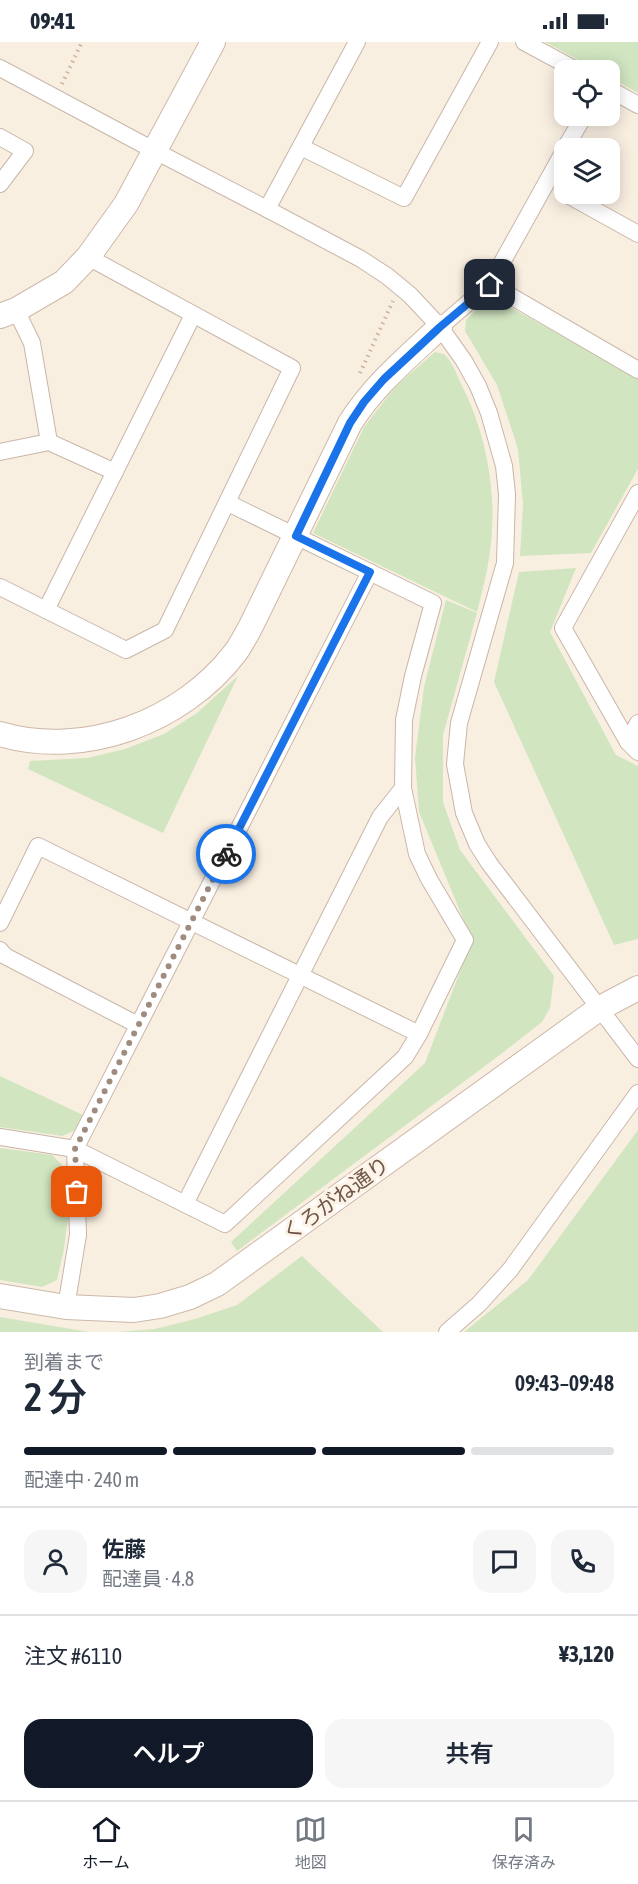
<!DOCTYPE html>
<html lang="ja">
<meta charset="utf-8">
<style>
:root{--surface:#fff;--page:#f6f6f7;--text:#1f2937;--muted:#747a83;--line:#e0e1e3;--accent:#111827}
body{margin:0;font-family:"Asap Condensed","Noto Sans JP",sans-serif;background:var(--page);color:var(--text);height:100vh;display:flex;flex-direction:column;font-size:22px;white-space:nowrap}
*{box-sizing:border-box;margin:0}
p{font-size:20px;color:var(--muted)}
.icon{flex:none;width:33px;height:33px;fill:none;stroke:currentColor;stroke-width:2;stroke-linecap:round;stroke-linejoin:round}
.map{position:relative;height:1290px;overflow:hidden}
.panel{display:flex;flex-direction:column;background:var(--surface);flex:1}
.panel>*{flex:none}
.fabs{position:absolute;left:554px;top:18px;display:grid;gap:12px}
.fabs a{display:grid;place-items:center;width:66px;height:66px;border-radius:12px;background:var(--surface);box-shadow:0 3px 15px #0003;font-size:30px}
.pin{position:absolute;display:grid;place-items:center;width:51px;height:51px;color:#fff;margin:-26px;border-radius:12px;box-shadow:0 3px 9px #0006}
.courier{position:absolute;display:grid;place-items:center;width:60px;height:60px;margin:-30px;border:4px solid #1a73e8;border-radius:50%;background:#fff;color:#222;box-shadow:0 2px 8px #0007}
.headline em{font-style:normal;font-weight:600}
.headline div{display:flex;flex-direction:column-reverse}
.headline{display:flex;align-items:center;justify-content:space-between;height:102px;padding:0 24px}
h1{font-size:39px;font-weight:600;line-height:45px}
.bar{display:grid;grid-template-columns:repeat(4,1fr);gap:9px 6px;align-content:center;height:72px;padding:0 24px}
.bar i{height:8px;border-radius:4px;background:var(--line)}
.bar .on{background:var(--accent)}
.bar p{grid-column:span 4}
.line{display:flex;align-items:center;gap:15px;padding:0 24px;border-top:2px solid var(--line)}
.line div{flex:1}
.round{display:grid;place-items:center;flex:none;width:63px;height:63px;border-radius:18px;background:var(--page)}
.primary-button{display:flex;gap:12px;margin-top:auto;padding:12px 24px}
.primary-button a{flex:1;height:69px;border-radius:18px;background:var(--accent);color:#fff;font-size:24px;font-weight:600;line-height:69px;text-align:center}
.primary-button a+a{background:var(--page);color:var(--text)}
.status{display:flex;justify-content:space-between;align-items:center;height:42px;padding:0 30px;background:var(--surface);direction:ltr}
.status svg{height:16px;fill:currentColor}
.tab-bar{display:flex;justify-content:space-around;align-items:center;height:84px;border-top:2px solid var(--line);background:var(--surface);font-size:16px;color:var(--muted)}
.tab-bar a{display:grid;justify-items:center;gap:3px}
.tab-bar .on{color:var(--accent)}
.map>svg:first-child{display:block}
</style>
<div class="status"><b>09:41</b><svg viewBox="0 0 49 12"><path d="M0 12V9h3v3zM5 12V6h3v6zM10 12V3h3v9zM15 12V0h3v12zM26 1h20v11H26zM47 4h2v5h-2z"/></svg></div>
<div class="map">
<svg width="638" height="1290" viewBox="0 0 638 1290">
<rect width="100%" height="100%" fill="#f9efe1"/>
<!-- green -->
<g fill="#d1e5c1">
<path d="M545,0H638V51L609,35V28H597Z"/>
<path d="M486,258L501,260L638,336V427L591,511L520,514L523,463L518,407L497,343L465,289L466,278Z"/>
<path d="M435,310C435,310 443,312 444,312C452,319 458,335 462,344C484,387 495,440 492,488C491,515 484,543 477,570L313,491L364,385L396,344Z"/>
<path d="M576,526L550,590L616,713L638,724V897L614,903L494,640L519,530Z"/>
<path d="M446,558L477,571L443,693V760L460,808L554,934L550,966L542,980L501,1012L237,1209L231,1200L425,1021L472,898L419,770L415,715L424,645Z"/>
<path d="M238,634L163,791L28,727L30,719L87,716L125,707L164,692L197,671Z"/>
<path d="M0,1034L83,1073L74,1089L62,1094L0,1085Z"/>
<path d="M638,1088V1290H464L528,1238Z"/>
<path d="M0,1106L52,1113L65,1126L68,1175L64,1207L57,1238L42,1245L0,1238Z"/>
<path d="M302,1214L383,1290H117L155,1287L195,1277L237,1263Z"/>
<path d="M0,1275L89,1290H0Z"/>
</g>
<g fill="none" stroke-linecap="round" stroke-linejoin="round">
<defs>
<g id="street">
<path d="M524,0L576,28"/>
<path d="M0,26L144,103"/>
<path d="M609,47L638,63"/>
<path d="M0,95L25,109L0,142"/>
<path d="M301,105L404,156L490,0"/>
<path d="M565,106L584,74"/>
<path d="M155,109L267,167L361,217L387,234L410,253L440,285L464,319L478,344L489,371L504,424L507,452L505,521L459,681L455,722L464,771L477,802L489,821L638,1017"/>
<path d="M566,152L638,192"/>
<path d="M267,167L357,0"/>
<path d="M490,242L638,328"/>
<path d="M440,285L490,242L564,109"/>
<path d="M49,400L115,430"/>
<path d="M0,410L49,400L32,301L16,268"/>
<path d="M638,451L563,586L628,700L638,710"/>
<path d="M0,545L126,608L165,588L292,326L88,215"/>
<path d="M46,568L193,273"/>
<path d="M628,700L638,681"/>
<path d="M0,881L38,804L419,992"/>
<path d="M0,908L5,914L138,983"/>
<path d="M0,1095L75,1107L185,1162L380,775L403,746L404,678L413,634L433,561L228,461"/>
<path d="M185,1162L225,1182L405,1015L419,992L465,898L429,837L417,812L403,746"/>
<path d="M66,1265L78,1193L75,1107L370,530"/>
<path d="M447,1290L479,1262L510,1228L638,1051"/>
</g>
<g id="secondary">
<path d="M0,274L16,268L64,240L88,215L126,162L213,0"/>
<path d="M0,692C84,717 182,680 235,611C241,603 246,593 251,584L350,381C375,342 407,316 440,285"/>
<path d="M0,1254L66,1265L134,1268L160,1264L190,1255L217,1242L600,966L638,946"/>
</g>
</defs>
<!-- street casing -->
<use href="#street" stroke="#c8b6a9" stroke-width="18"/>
<!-- secondary casing -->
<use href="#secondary" stroke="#ceb8a9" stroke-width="26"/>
<!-- path -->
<g stroke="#d0b09f" stroke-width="4" stroke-dasharray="1.5 4.5" stroke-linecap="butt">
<path d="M62,42L82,0"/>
<path d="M360,331L393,259"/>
</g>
<!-- street -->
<use href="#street" stroke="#fff" stroke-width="16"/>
<!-- secondary -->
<use href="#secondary" stroke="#fff" stroke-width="24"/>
</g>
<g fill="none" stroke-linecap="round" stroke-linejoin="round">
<!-- done -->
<path stroke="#9f8c7f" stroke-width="6" stroke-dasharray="0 10.8" d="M77,1150L75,1107L226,812"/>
<!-- route -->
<path stroke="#1a73e8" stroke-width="8" d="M226,812L370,530L296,494L350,381L364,360L384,337L440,285L490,243"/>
</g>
<g text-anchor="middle" stroke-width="6" stroke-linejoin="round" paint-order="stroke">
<!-- street labels -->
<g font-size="21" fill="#6e564a" stroke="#fdf3e6">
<text transform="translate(336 1157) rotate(-36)" y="7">くろがね通り</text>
</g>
</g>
</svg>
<div class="fabs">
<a><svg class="icon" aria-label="locate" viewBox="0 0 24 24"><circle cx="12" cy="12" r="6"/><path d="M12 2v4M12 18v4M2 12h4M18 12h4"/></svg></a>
<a><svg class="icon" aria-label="layers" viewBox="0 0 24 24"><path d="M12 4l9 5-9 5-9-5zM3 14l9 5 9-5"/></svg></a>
</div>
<div class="pin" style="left:77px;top:1150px;background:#ea580c"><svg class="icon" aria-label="bag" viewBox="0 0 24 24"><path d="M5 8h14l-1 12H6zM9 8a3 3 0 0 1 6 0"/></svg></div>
<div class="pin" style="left:490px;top:243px;background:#1f2937"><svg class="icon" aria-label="home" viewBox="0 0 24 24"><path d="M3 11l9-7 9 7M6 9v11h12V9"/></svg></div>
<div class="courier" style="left:226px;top:812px"><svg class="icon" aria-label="bike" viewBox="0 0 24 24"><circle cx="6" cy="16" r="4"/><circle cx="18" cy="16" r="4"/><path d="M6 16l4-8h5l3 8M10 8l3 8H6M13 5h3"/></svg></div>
</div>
<section class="panel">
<div class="headline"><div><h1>2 分</h1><p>到着まで</p></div><em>09:43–09:48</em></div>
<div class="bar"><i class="on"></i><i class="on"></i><i class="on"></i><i></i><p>配達中 · 240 m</p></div>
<div class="line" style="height:108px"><a class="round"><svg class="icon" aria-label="person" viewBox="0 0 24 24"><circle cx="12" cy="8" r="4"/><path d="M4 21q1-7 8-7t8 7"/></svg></a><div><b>佐藤</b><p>配達員 · 4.8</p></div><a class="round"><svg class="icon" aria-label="chat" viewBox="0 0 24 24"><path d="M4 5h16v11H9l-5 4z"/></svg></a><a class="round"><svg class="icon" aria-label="phone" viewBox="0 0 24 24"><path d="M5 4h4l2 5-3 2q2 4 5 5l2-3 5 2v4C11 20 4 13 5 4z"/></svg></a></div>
<div class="line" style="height:78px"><div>注文 #6110</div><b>¥3,120</b></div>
<div class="primary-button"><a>ヘルプ</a><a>共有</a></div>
</section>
<nav class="tab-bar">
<a class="on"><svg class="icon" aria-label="home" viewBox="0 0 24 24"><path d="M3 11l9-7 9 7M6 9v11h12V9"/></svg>ホーム</a>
<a><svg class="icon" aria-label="map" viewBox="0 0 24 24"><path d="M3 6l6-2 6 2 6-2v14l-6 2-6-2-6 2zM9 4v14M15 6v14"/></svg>地図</a>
<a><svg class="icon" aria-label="saved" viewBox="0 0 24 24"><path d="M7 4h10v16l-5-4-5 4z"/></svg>保存済み</a>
</nav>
